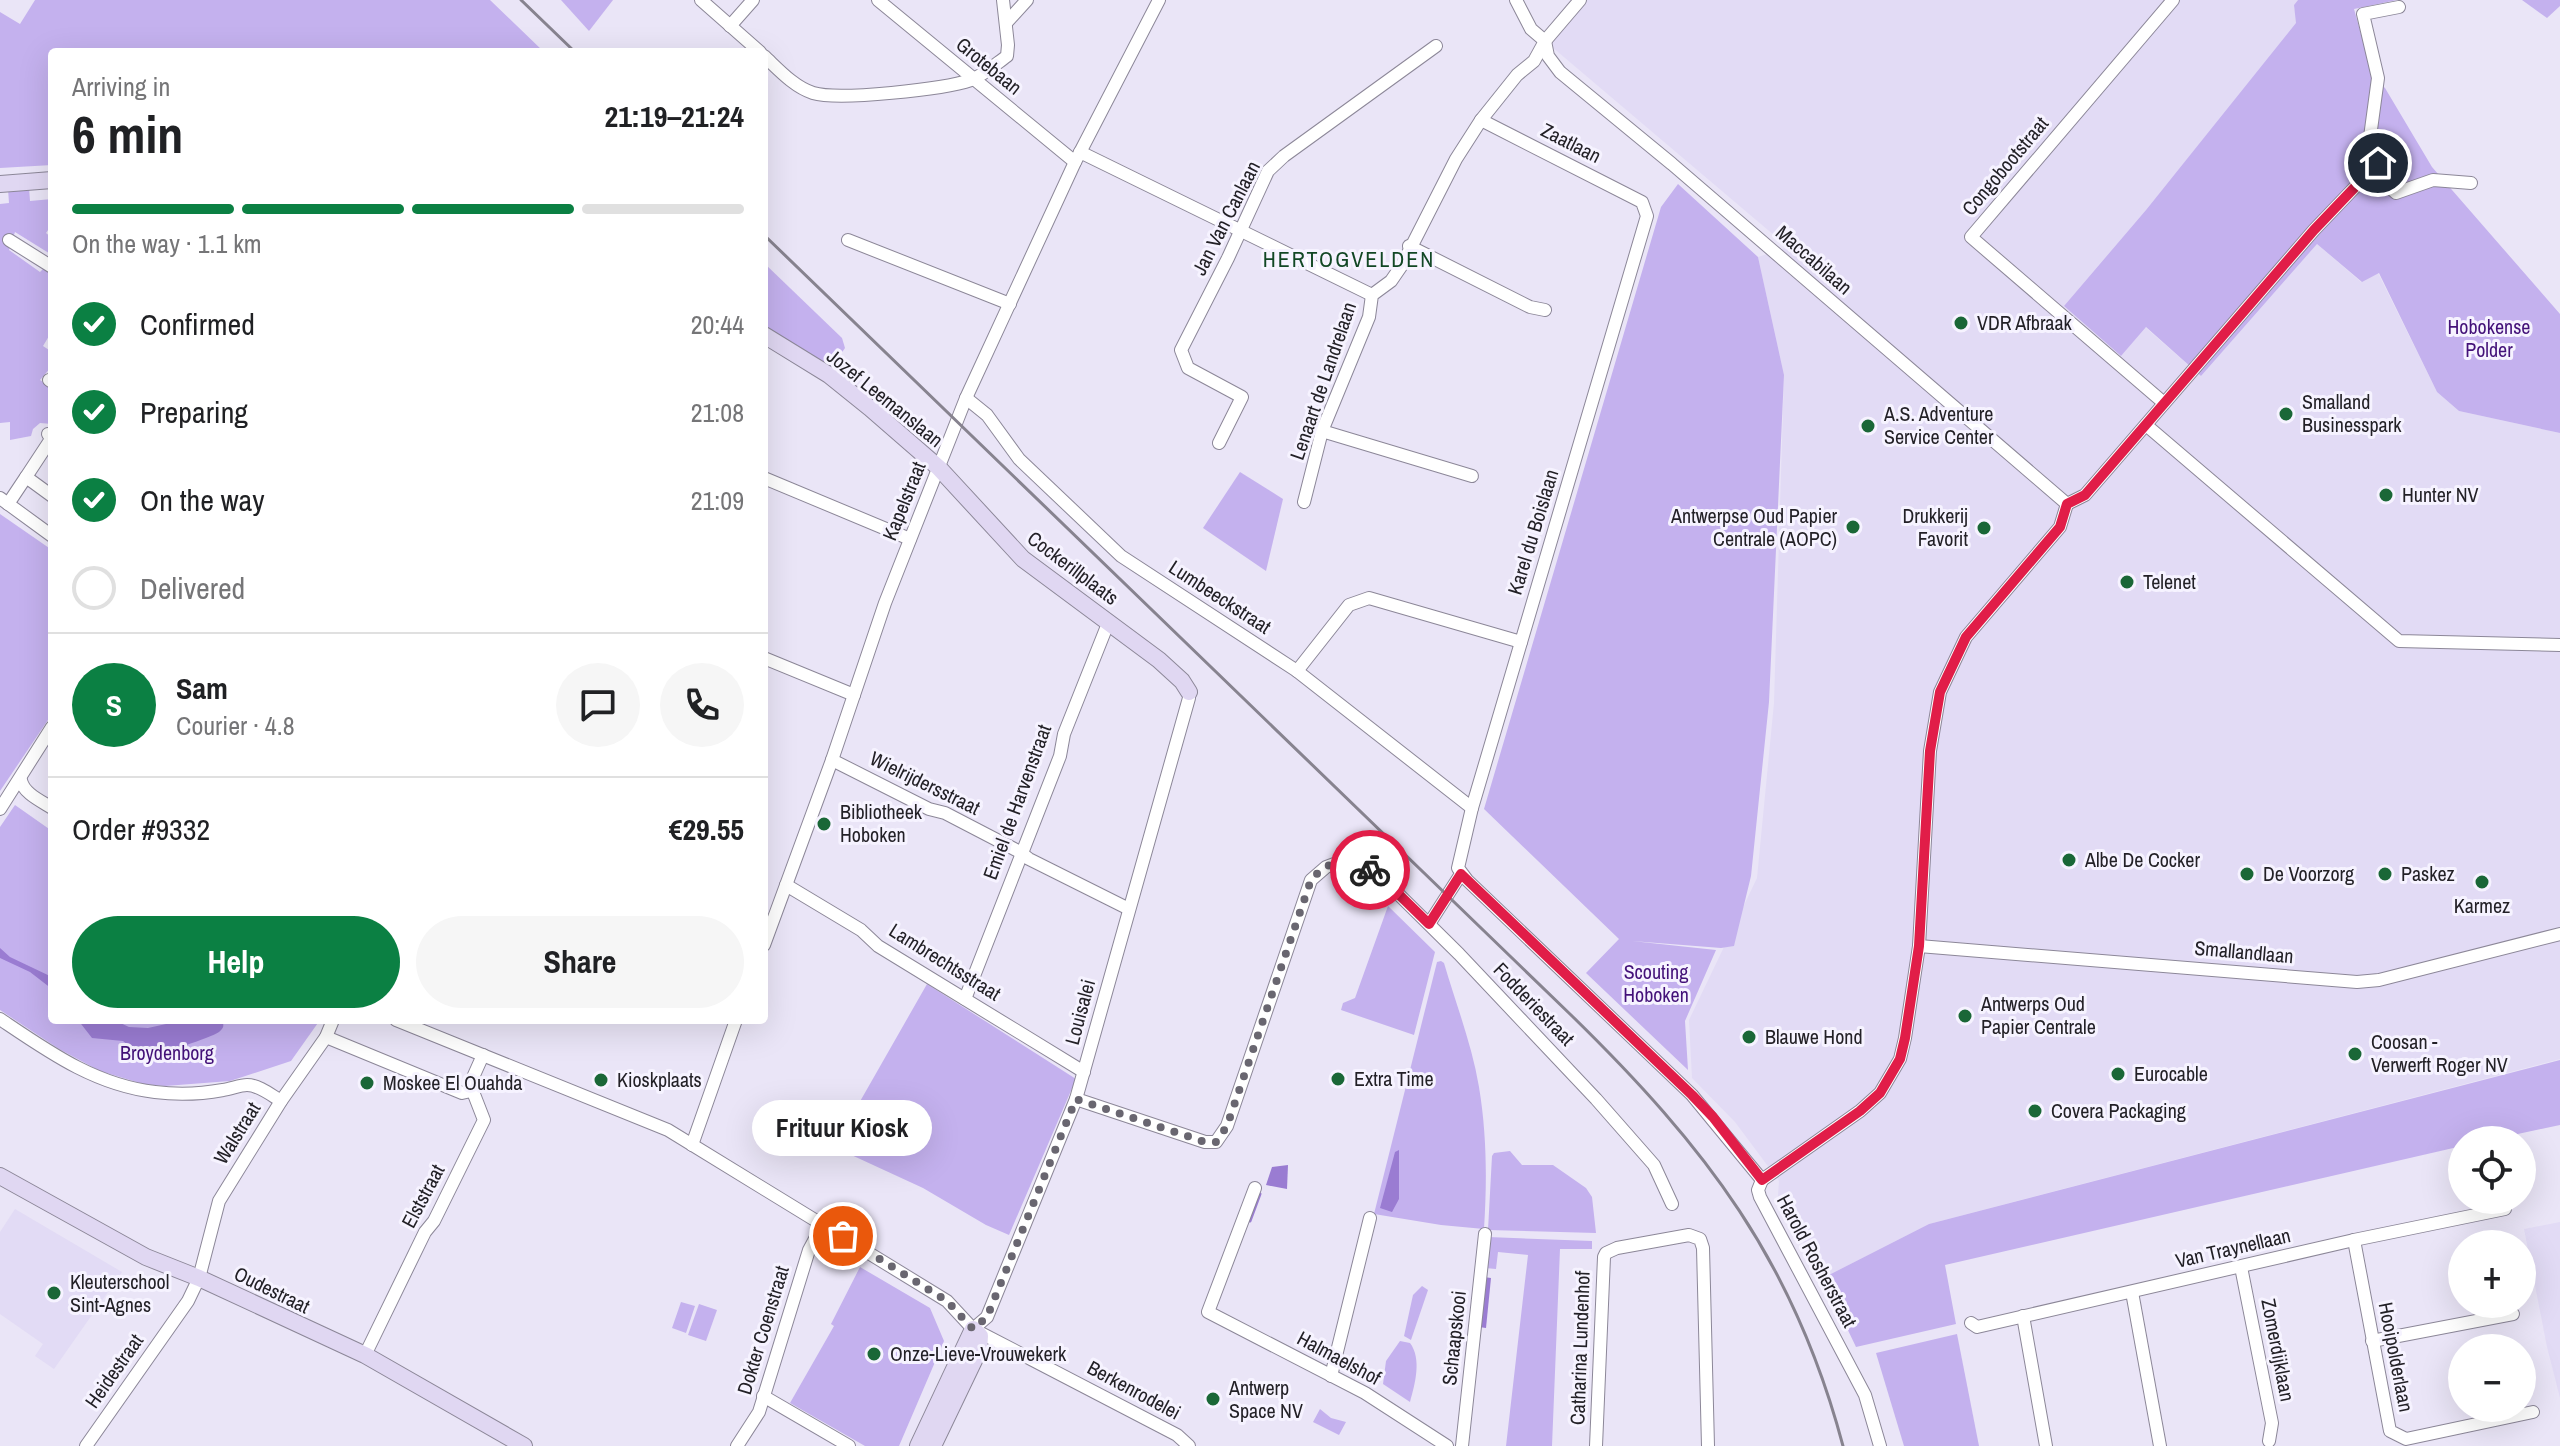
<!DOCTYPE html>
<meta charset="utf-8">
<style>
:root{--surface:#fff;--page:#f6f6f6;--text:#202124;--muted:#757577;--line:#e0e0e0;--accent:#0b8043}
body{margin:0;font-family:"Archivo Narrow",sans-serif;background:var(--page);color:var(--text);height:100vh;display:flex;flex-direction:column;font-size:30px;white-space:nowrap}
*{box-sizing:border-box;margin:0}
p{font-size:26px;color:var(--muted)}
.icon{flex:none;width:44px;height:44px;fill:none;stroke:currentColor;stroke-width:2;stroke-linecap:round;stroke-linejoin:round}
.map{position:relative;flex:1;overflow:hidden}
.sheet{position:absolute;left:48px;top:48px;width:720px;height:976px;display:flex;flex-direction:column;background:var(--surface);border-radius:8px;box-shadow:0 8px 32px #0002}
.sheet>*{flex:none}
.controls{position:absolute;left:2448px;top:1126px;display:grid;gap:16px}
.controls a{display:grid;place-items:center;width:88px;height:88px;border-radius:50%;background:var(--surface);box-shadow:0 8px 32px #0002;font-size:40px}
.pin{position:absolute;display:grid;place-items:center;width:68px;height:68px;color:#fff;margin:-34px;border:4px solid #fff;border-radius:50%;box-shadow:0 2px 8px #0007}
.courier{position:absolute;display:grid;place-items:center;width:80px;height:80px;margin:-40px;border:6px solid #e11d48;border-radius:50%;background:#fff;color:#222;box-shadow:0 2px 10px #0007}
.bubble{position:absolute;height:56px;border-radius:28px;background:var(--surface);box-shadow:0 8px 32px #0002;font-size:26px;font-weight:700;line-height:56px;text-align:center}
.headline em{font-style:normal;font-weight:700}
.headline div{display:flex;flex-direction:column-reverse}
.headline{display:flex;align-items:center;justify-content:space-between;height:136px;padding:0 24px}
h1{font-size:52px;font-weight:700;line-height:60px}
.bar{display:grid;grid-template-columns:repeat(4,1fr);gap:12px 8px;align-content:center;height:96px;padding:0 24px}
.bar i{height:10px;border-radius:6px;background:var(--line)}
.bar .active{background:var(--accent)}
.bar p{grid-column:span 4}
.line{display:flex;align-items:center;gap:20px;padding:0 24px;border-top:2px solid var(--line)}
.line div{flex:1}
.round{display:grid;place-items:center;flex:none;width:84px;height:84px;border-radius:42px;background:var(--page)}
ol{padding:0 24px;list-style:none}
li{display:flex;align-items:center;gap:24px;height:88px}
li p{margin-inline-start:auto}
li .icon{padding:8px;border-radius:50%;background:var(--accent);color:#fff;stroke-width:4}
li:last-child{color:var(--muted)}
li i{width:44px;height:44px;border:4px solid var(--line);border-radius:50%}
.action{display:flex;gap:16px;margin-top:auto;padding:16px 24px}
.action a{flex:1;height:92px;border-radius:48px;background:var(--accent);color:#fff;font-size:32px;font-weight:700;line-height:92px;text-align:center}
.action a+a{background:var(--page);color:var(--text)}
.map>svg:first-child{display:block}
</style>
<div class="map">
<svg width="2560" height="1446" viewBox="0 0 2560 1446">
<rect width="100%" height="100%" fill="#eae5f7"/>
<!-- built -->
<g fill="#e2dbf5">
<path d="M1580,0H2298L2294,5L2297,23L2146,210L2064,306L2121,356L2145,327L2201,376L2317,244L2361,282L2378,273L2437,392L2459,411L2560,433V1059L1929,1224L1823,1278L1778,1196L1779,1181L1735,1122L1692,1078L1689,1020L1757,878L1774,703L1784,375L1758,257L1788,247L1545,41Z"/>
<path d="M15,1209L122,1272L54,1369L35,1356L43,1344L0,1314V1232Z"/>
<path d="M2560,1222V1398L2547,1347L2524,1229Z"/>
</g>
<!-- green -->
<g fill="#c4b1ee">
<path d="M35,0H490L544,52H52V165L0,168V12L20,24Z"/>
<path d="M561,0H613L589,31Z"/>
<path d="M2298,0H2397L2354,9L2373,77L2385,88L2432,167L2560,314V433L2459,411L2437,392L2379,273L2362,282L2317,244L2201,376L2146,327L2121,356L2064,306L2146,210L2296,23L2294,5Z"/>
<path d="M2522,0H2560V6L2547,18Z"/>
<path d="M1678,184L1758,257L1784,375L1769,702L1751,876L1734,946L1721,948L1632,941L1716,950L1685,1021L1688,1070L1586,973L1619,939L1484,809L1661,207Z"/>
<path d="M29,188L30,201L52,199V224L46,233L52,238V255L15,232L9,250L40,272L44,268L52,273V338L49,336L43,346L52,352V366L40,380L52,388V424L40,423L33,429L31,436L10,440V422L0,423V204L9,203L8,189Z"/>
<path d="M764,263L842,338L845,348L836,361L824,362L764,327Z"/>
<path d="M1240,472L1283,499L1266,571L1203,528Z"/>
<path d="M0,514L52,550V714L0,791Z"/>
<path d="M15,805L52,831V1020H320L291,1061L230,1081L165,1086L143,1084L100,1071L59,1049L0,1010V827Z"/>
<path d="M1388,906L1435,952L1414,1035L1341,1010L1343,1003L1355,998Z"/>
<path d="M1441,961L1444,963C1456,1004 1472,1045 1479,1087C1487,1135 1487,1182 1484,1229L1441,1225L1374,1214L1437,962Z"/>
<path d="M927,984L1076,1079L1009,1235L986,1225L923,1188L834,1147Z"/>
<path d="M2560,1060V1125L2490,1140H2462V1146L1945,1265L1956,1324L1856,1347L1823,1278L1929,1224Z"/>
<path d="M1510,1151L1522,1165H1553L1586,1188L1592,1197L1596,1233L1488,1230L1492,1156L1494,1153Z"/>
<path d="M1488,1237L1592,1241V1249H1560L1552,1446H1506L1528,1255L1498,1252L1496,1269L1485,1268Z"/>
<path d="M860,1267L930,1308L944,1341L899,1446H865L790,1403L834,1326L831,1324Z"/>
<path d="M1422,1286L1428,1290L1411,1340L1404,1336L1413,1295Z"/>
<path d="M681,1302L695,1306L686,1333L672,1328Z"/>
<path d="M699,1304L717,1310L706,1341L688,1335Z"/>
<path d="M1957,1334L1979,1446H1904L1876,1353Z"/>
<path d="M1400,1341L1410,1343C1422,1359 1415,1384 1410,1402L1383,1384L1386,1361Z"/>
<path d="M1320,1409L1331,1418L1346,1422L1339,1435L1313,1422Z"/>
</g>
<!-- water -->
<g fill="#9a7cd2">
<path d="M0,948L10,957L52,977V989L30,972L0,958Z"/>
<path d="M78,1020H114L129,1027L148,1028L184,1020H223C223,1026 225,1027 219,1032C210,1038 161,1054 148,1055L139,1054L123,1041L92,1038Z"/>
<path d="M1399,1150V1199L1392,1212L1380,1208L1395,1152Z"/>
<path d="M1288,1165L1287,1189L1266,1185L1272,1167Z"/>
<path d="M1484,1277L1491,1278L1486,1328L1479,1327Z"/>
</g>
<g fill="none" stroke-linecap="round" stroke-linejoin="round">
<!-- stream -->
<path stroke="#9a7cd2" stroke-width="3" d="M1250,1221L1260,1194"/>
<defs>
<g id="street">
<path d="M701,0L760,52"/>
<path d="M878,0L1075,162"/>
<path d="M1516,0L1531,29L1545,41"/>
<path d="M2399,7L2363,14L2378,78L2370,137L2387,185L2396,193L2433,180L2471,183"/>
<path d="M1006,23L1027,0"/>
<path d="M730,26L753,0"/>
<path d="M1545,41L1548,56L1560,72L1672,164L2067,504"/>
<path d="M764,56C778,69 794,87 813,93C839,101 944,89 971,80C984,75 996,64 1007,56L1008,45L1003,0"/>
<path d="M1481,120L1642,202L1647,216L1472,808L1458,868L1467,880L1692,1095L1762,1180"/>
<path d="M1080,152L1372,295"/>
<path d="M9,240L52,267"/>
<path d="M848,240L1010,304"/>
<path d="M1409,246L1530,307L1545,310"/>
<path d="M49,380L52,382"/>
<path d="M966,398L987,415L1019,459L1121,556L1297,671L1472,808"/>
<path d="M2164,403L1971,237L2173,0"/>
<path d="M2146,425L2399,641L2560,645"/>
<path d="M1322,431L1472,476"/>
<path d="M1219,443L1242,397L1188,368L1181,350L1228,258L1268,171L1284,156L1436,46"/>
<path d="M26,477L51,439L48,434"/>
<path d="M764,478L910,539"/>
<path d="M0,498L52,536"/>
<path d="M1304,502L1322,431L1369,317L1372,295L1391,281L1402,265L1456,159L1481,120L1517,75L1534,61L1545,41L1580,0"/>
<path d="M8,504L26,477L52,496"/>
<path d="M2067,504L2085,495L2314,230L2378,163"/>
<path d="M764,658L854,695"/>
<path d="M1297,671L1349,605L1369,598L1521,642"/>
<path d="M832,760L929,809L945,813L1020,852L1029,859L1129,909"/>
<path d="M21,780C23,793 41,801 52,808"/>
<path d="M0,809L52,727"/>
<path d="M786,885L861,930L878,946L1084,1072"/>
<path d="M1429,924L1461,874"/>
<path d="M764,945L832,760L885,603L966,398L1075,162L1159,0"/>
<path d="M1919,946L2357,982L2379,980L2560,934"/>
<path d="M965,999L1060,756L1064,734L1109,621"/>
<path d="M0,1019C49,1052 95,1085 155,1092C178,1095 201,1094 223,1090C231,1089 240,1085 247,1085C259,1085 271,1095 281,1101"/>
<path d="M396,1020L668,1130L947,1301L973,1329L1177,1435L1189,1446"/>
<path d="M326,1037L462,1093L471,1091"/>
<path d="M1076,1099L1205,1142H1216L1227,1126L1311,880L1326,867L1342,861H1350L1377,873L1459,954L1596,1099L1654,1165L1672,1204"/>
<path d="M692,1145L736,1020"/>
<path d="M1762,1180L1860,1111L1880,1093L1900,1059L1905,1038L1919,946L1930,751L1940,692L1966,637L2060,527L2067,504"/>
<path d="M1762,1180L1758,1190L1760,1197L1865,1395L1880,1446"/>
<path d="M1255,1188L1208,1312L1365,1393L1447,1446"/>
<path d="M2354,1240L2390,1431L2406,1439L2533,1412"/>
<path d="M2241,1267L2272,1423L2269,1441"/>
<path d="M2132,1292L2160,1446"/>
<path d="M2023,1316L2046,1446"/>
<path d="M1971,1323L1977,1327L2354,1240L2505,1209"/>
<path d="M973,1329L987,1317L1076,1099L1189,698V692"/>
<path d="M2372,1341L2513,1314"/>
<path d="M365,1355L425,1232L434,1221L484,1120L470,1084L483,1055"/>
<path d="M1331,1376L1370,1218"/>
<path d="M763,1396L849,1446"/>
<path d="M86,1446L188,1301L199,1278L219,1201L281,1101L326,1037L333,1020"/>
<path d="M737,1446L759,1412L809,1250L823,1224"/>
<path d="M1462,1446L1485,1234"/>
<path d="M1596,1446L1604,1257L1606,1253L1617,1248L1689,1235L1700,1239L1703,1248L1708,1446"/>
</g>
<g id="secondary">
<path d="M0,184L52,180"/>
<path d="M764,335L829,375L870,408L939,468L1023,559L1159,660L1182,681L1189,692"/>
<path d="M0,1176L146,1257L199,1278L365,1355L524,1446"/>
<path d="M918,1446L973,1329L980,1336L979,1350L933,1446"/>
</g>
</defs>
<!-- street casing -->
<use href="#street" stroke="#8c8798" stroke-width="14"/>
<!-- secondary casing -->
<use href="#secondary" stroke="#8c8798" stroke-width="18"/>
<!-- street -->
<use href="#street" stroke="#fff" stroke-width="12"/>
<!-- secondary -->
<use href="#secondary" stroke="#e0d7f2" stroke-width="16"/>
<!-- rail -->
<g stroke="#87838f" stroke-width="3">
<path d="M521,0L575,52"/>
<path d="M764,235L1571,1015C1706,1147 1794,1261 1843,1446"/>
</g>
</g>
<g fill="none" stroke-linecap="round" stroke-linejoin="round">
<!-- done -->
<path stroke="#696670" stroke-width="8" stroke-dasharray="0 14.4" d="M843,1236L947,1301L973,1329L987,1317L1076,1099L1205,1142H1216L1227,1126L1311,880C1331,858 1344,859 1370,870"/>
<!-- route -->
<path stroke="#e11d48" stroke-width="10" d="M1370,870L1377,873L1429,924L1461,874L1692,1095L1713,1117L1762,1180L1860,1111L1880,1093L1900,1059L1905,1038L1919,946L1930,751L1940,692L1966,637L2060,527L2067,504L2085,495L2314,230L2378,163"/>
</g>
<!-- markers -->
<g fill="#1a6737" stroke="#f6f3ff" stroke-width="3">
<circle cx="1961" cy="323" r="8"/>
<circle cx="2286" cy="414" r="8"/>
<circle cx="1868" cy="426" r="8"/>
<circle cx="2386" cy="495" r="8"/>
<circle cx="1853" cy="527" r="8"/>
<circle cx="1984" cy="528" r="8"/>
<circle cx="2127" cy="582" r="8"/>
<circle cx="824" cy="824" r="8"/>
<circle cx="2069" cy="860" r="8"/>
<circle cx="2247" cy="874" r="8"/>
<circle cx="2385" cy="874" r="8"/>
<circle cx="2482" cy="882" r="8"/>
<circle cx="1965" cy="1016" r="8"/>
<circle cx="1749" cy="1037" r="8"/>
<circle cx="2355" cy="1054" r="8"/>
<circle cx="2118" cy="1074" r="8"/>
<circle cx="1338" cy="1079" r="8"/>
<circle cx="601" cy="1080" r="8"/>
<circle cx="367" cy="1083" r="8"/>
<circle cx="2035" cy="1111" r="8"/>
<circle cx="54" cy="1293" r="8"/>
<circle cx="874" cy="1354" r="8"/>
<circle cx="1213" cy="1399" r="8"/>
</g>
<g text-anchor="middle" stroke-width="6" stroke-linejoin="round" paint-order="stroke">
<!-- street labels -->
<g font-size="20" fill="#232127" stroke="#f6f3ff">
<text transform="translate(989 66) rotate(39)" y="7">Grotebaan</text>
<text transform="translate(1571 143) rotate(27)" y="7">Zaatlaan</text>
<text transform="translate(2005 166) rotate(-50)" y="7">Congobootstraat</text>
<text transform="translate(1226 218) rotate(-63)" y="7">Jan Van Canlaan</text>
<text transform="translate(1814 260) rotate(41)" y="7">Maccabilaan</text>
<text transform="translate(1323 381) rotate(-71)" y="7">Lenaart de Landrelaan</text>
<text transform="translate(885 398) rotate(39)" y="7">Jozef Leemanslaan</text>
<text transform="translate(904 501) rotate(-68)" y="7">Kapelstraat</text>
<text transform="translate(1533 532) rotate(-73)" y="7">Karel du Boislaan</text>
<text transform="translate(1073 568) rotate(37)" y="7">Cockerillplaats</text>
<text transform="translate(1220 597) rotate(33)" y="7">Lumbeeckstraat</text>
<text transform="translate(925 783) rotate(26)" y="7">Wielrijdersstraat</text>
<text transform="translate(1017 802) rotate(-70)" y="7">Emiel de Harvenstraat</text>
<text transform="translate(2244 952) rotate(5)" y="7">Smallandlaan</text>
<text transform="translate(945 962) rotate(32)" y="7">Lambrechtsstraat</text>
<text transform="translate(1534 1004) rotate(46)" y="7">Fodderiestraat</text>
<text transform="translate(1080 1012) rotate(-75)" y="7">Louisalei</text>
<text transform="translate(237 1133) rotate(-58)" y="7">Walstraat</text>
<text transform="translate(423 1196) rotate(-62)" y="7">Elststraat</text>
<text transform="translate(2233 1248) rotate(-13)" y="7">Van Traynellaan</text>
<text transform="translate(1817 1261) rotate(62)" y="7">Harold Rosherstraat</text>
<text transform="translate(272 1290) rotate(26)" y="7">Oudestraat</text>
<text transform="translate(763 1330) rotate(-73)" y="7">Dokter Coenstraat</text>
<text transform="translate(1454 1338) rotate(-84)" y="7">Schaapskooi</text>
<text transform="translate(1580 1348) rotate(-88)" y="7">Catharina Lundenhof</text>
<text transform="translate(2278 1350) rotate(79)" y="7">Zomerdijklaan</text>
<text transform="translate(2396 1357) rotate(79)" y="7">Hooipolderlaan</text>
<text transform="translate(1339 1358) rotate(28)" y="7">Halmaelshof</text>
<text transform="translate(114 1371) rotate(-55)" y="7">Heidestraat</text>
<text transform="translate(1134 1390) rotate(28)" y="7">Berkenrodelei</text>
</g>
<!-- poi labels -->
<g font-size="20" fill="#232127" stroke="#f6f3ff" text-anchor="start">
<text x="1977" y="330">VDR Afbraak</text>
<text x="2302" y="409">Smalland<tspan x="2302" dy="23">Businesspark</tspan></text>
<text x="1884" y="421">A.S. Adventure<tspan x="1884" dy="23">Service Center</tspan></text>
<text x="2402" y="502">Hunter NV</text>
<text x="1837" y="523" text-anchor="end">Antwerpse Oud Papier<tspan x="1837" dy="23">Centrale (AOPC)</tspan></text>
<text x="1968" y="523" text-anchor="end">Drukkerij<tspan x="1968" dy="23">Favorit</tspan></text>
<text x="2143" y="589">Telenet</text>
<text x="840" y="819">Bibliotheek<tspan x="840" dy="23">Hoboken</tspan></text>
<text x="2085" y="867">Albe De Cocker</text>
<text x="2263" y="881">De Voorzorg</text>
<text x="2401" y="881">Paskez</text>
<text x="2482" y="913" text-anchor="middle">Karmez</text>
<text x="1981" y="1011">Antwerps Oud<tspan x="1981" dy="23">Papier Centrale</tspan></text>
<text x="1765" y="1044">Blauwe Hond</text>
<text x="2371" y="1049">Coosan -<tspan x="2371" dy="23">Verwerft Roger NV</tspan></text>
<text x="2134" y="1081">Eurocable</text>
<text x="1354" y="1086">Extra Time</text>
<text x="617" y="1087">Kioskplaats</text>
<text x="383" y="1090">Moskee El Ouahda</text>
<text x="2051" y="1118">Covera Packaging</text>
<text x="70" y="1289">Kleuterschool<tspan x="70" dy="23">Sint-Agnes</tspan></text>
<text x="890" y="1361">Onze-Lieve-Vrouwekerk</text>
<text x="1229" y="1395">Antwerp<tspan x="1229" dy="23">Space NV</tspan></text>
</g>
<!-- park labels -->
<g font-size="20" fill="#431179" stroke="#f6f3ff">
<text x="2489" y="334">Hobokense<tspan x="2489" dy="23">Polder</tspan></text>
<text x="1656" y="979">Scouting<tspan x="1656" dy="23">Hoboken</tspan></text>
<text x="167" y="1060">Broydenborg</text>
</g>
<!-- neighbourhood labels -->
<g font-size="22" letter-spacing="2" fill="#124725" stroke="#f6f3ff">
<text x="1349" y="267">HERTOGVELDEN</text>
</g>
</g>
</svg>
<div class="controls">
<a><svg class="icon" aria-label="locate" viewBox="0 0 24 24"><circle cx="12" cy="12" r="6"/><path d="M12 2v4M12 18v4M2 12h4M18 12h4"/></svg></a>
<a>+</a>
<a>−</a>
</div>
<div class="pin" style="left:843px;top:1236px;background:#ea580c"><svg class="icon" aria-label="bag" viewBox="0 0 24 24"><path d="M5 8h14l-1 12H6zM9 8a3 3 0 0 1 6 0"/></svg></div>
<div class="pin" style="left:2378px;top:163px;background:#1f2937"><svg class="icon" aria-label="home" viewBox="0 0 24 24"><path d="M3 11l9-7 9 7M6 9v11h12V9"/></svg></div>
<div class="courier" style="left:1370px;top:870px"><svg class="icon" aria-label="bike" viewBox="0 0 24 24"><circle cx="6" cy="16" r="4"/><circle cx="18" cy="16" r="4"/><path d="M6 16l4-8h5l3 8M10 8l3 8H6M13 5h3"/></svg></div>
<div class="bubble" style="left:752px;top:1100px;width:180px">Frituur Kiosk</div>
<section class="sheet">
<div class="headline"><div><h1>6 min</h1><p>Arriving in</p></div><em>21:19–21:24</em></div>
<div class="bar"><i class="active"></i><i class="active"></i><i class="active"></i><i></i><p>On the way · 1.1 km</p></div>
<ol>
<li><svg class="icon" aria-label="check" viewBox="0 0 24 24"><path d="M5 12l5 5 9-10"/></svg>Confirmed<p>20:44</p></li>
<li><svg class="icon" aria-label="check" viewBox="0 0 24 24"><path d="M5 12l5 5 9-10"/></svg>Preparing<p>21:08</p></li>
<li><svg class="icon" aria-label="check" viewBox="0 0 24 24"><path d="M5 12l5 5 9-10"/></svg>On the way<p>21:09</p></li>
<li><i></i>Delivered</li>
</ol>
<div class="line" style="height:144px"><b class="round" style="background:var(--accent);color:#fff">S</b><div><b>Sam</b><p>Courier · 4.8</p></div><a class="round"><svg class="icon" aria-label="chat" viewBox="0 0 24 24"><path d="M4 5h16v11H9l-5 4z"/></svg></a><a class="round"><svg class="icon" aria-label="phone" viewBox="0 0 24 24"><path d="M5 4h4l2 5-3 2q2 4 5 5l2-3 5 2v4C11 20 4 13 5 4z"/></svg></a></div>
<div class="line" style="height:104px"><div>Order #9332</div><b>€29.55</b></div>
<div class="action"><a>Help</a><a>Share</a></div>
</section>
</div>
